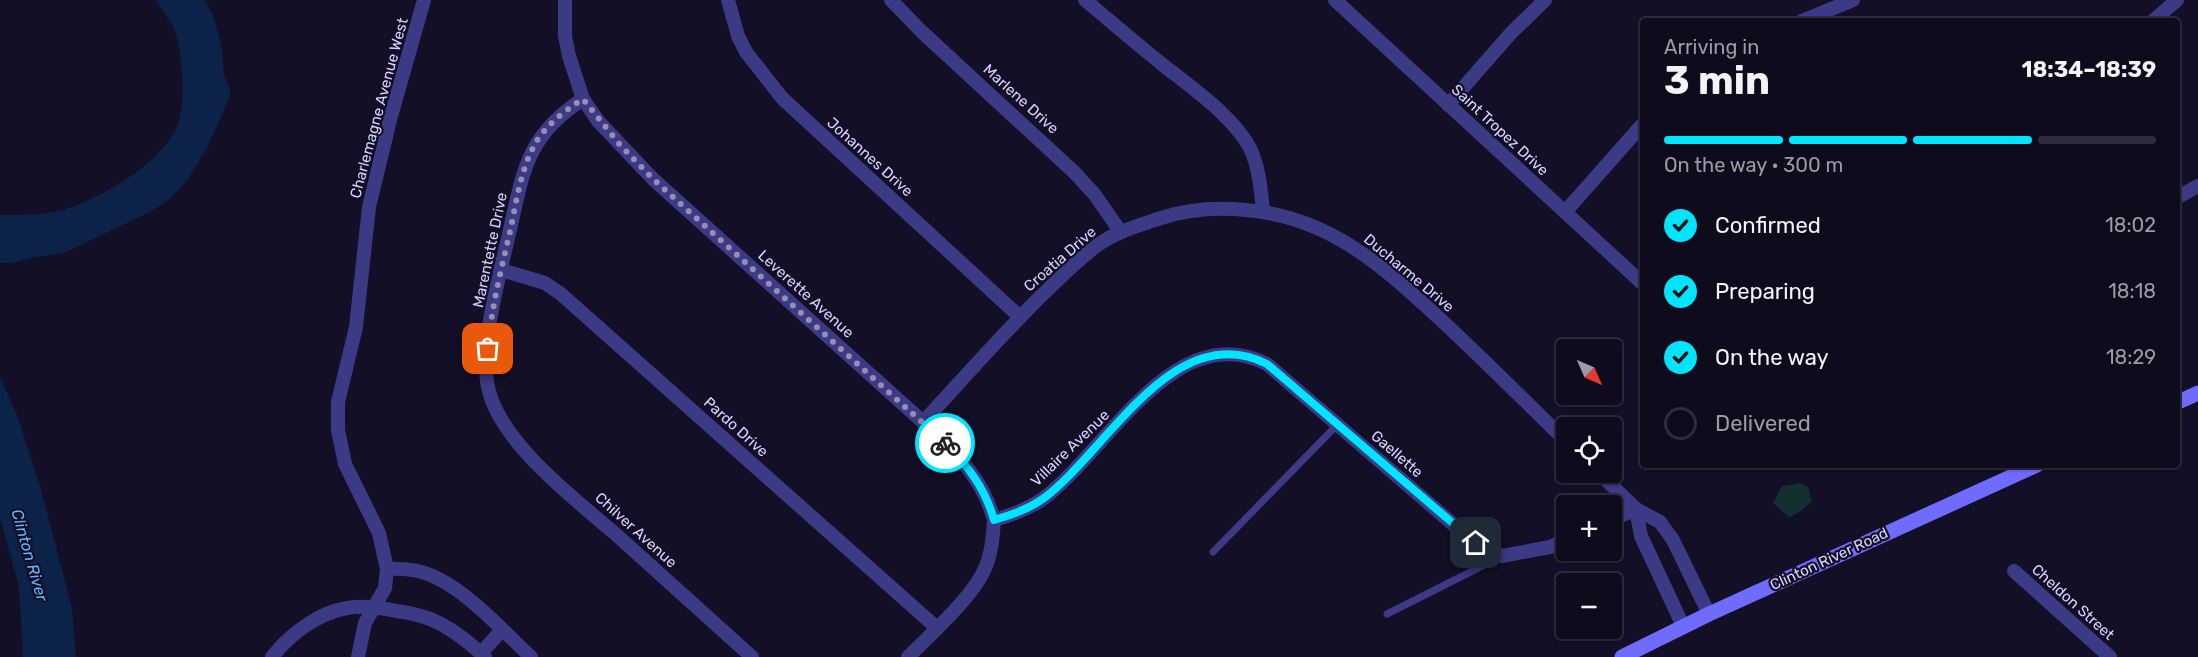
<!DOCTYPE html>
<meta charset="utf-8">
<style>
:root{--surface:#0e0b1c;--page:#1c1929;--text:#f1f3f6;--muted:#9b9ba3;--line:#2e2b3b;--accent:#00e5ff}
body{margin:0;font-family:Rubik,sans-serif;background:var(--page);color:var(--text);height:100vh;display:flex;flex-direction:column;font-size:22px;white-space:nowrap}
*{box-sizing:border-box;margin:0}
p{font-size:20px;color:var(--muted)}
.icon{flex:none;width:33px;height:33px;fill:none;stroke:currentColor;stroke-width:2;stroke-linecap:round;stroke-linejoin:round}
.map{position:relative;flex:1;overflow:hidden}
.details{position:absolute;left:1640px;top:18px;width:540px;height:450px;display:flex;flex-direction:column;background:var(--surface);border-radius:6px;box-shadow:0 2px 4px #0004,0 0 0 2px var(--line)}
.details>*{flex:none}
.needle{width:39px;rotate:135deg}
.controls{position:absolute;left:1556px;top:339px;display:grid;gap:12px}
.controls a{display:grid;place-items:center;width:66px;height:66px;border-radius:6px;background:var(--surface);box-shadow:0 2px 4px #0004,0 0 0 2px var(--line);font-size:30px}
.pin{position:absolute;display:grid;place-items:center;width:51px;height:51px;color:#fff;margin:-26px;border-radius:12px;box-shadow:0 3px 9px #0006}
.courier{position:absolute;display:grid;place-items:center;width:60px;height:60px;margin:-30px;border:4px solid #00e5ff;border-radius:50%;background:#fff;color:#222;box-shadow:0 2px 8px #0007}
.head em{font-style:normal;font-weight:700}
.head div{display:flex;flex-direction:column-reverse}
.head{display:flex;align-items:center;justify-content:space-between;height:102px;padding:0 24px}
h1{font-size:39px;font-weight:700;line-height:45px}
.bar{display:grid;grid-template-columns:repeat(4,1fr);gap:9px 6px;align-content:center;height:72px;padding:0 24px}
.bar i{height:8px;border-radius:4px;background:var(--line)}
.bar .selected{background:var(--accent)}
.bar p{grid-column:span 4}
ol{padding:0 24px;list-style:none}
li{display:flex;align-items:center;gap:18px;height:66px}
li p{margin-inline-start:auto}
li .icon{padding:6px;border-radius:50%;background:var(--accent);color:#111;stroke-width:4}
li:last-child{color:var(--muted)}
li i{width:33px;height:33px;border:3px solid var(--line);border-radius:50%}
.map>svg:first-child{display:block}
</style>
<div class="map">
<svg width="2198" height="657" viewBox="0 0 2198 657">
<rect width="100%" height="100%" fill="#130f26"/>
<!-- green -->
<path fill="#12302f" d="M1800,483L1808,487L1812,501L1800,512L1789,517L1773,503L1782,486Z"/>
<!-- water -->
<g fill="#0c2248">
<path d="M156,0H204L213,15L221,45L224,75L230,89L229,99L208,146L186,182L168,200L152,211L64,253L35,257L12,263H0V215C22,215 48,216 69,208C106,195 155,166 175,131C187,110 183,54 175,31C171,21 162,10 156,0Z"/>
<path d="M0,377L18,418L40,486L72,608L76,657H23L19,587L0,517Z"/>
</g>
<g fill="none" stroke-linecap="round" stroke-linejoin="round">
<!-- lane -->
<g stroke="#3d3a85" stroke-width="7">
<path d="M1213,552L1338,424"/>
<path d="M1387,614L1502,556"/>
</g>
<!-- street -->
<g stroke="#3d3a85" stroke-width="14">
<path d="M565,0V36L569,56L583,99L598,121L653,179L923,422C955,453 982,476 994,520"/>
<path d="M728,0L738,36L746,52L782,98L1020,317"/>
<path d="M891,0L921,31L1075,173L1095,195L1120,231"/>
<path d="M1085,0C1111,22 1137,44 1163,65C1192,88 1233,116 1250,148C1259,167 1261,190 1263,211"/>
<path d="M1335,0L1642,283"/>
<path d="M1802,21L1853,0"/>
<path d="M2153,21L2177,0"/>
<path d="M583,99C524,137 523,175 508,238C499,279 478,350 489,391C503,446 578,501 620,538C664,578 708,617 752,657"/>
<path d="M1448,105L1511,33L1545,0"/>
<path d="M2176,198L2198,186"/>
<path d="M1565,212L1642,125"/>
<path d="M501,270L545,283L561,294L937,628"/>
<path d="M923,422C961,381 998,339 1038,299C1056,282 1074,263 1095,247C1115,232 1137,226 1161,218C1189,209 1216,207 1246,210C1329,217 1380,264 1439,318C1482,358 1524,400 1566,441"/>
<path d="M1598,472L1636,509L1660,522L1673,540L1709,614"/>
<path d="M1636,509L1641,536L1683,626"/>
<path d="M1611,520L1636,509"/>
<path d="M387,569C403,568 422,570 437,578C470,594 504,632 531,657"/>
<path d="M2014,571L2110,657"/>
<path d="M481,653L502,630"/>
<path d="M272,657C290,634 318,613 347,608C364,605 381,608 397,611C412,613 428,617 441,624C458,633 472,645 485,657"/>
<path d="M358,657L365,623L385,588L387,569L379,533L345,464L338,430V402L356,327L369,207L391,116L424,0"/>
<path d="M908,657C931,634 975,595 986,566C992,551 993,535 994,520C1012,515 1029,509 1044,498C1107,451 1174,317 1267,364L1476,544L1502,556L1550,547L1566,540"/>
</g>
<!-- secondary -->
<g stroke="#6f6bff" stroke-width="15">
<path d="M2176,403L2198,393"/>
<path d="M1622,657L1709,614L2037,465"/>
</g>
</g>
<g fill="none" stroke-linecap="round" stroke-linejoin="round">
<!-- done -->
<path stroke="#948fb3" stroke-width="6" stroke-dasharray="0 10.8" d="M488,349C491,308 502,267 511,227C517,198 522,164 538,139C550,122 566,110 583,99L621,146L653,179L945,443"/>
<!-- route -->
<path stroke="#00e5ff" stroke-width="8" d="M945,443C968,466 985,488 994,520C1012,515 1029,509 1044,498C1107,451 1174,317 1267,364L1476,543"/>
</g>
<g text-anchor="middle" stroke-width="4.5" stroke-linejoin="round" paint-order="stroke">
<!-- street labels -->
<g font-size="15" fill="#d9d4ff" stroke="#130f26">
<text transform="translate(1021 99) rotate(42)" y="5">Marlene Drive</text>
<text transform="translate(379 108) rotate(-75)" y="5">Charlemagne Avenue West</text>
<text transform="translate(1500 130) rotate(43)" y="5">Saint Tropez Drive</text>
<text transform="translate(870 157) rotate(42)" y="5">Johannes Drive</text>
<text transform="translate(490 250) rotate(-78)" y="5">Marentette Drive</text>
<text transform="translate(1060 259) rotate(-41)" y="5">Croatia Drive</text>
<text transform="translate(1409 273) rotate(40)" y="5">Ducharme Drive</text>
<text transform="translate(806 294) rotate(42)" y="5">Leverette Avenue</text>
<text transform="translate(736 427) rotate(42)" y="5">Pardo Drive</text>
<text transform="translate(1070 448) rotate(-44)" y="5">Villaire Avenue</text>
<text transform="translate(1397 454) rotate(41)" y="5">Gaellette</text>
<text transform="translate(636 530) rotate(42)" y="5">Chilver Avenue</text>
<text transform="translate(1829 559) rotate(-25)" y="5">Clinton River Road</text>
<text transform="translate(2073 602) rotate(42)" y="5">Cheldon Street</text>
</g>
<!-- water labels -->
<g font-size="16" font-style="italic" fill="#62b6ff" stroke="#130f26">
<text transform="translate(30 555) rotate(74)" y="6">Clinton River</text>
</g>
</g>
</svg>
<div class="controls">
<a><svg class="needle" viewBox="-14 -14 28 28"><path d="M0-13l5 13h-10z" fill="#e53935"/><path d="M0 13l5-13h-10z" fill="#9b9ba3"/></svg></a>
<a><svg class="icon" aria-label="locate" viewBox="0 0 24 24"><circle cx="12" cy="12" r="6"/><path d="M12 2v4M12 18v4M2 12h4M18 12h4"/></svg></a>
<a>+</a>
<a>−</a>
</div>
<div class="pin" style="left:488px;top:349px;background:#ea580c"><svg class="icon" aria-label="bag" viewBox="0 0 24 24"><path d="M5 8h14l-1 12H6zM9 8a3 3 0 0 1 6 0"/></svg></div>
<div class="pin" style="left:1476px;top:543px;background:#1f2937"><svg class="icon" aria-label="home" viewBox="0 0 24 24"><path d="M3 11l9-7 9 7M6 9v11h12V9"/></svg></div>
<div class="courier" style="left:945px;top:443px"><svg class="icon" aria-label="bike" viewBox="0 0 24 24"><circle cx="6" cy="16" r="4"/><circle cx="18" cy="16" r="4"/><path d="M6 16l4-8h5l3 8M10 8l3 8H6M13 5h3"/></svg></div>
<section class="details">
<div class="head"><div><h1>3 min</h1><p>Arriving in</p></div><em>18:34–18:39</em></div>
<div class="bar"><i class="selected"></i><i class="selected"></i><i class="selected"></i><i></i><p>On the way · 300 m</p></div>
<ol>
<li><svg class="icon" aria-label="check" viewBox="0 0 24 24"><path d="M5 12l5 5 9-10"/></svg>Confirmed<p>18:02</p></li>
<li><svg class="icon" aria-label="check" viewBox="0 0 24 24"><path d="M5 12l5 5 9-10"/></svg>Preparing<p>18:18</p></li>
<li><svg class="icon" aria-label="check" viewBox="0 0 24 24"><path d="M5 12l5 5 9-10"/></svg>On the way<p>18:29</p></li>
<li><i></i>Delivered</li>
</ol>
</section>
</div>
